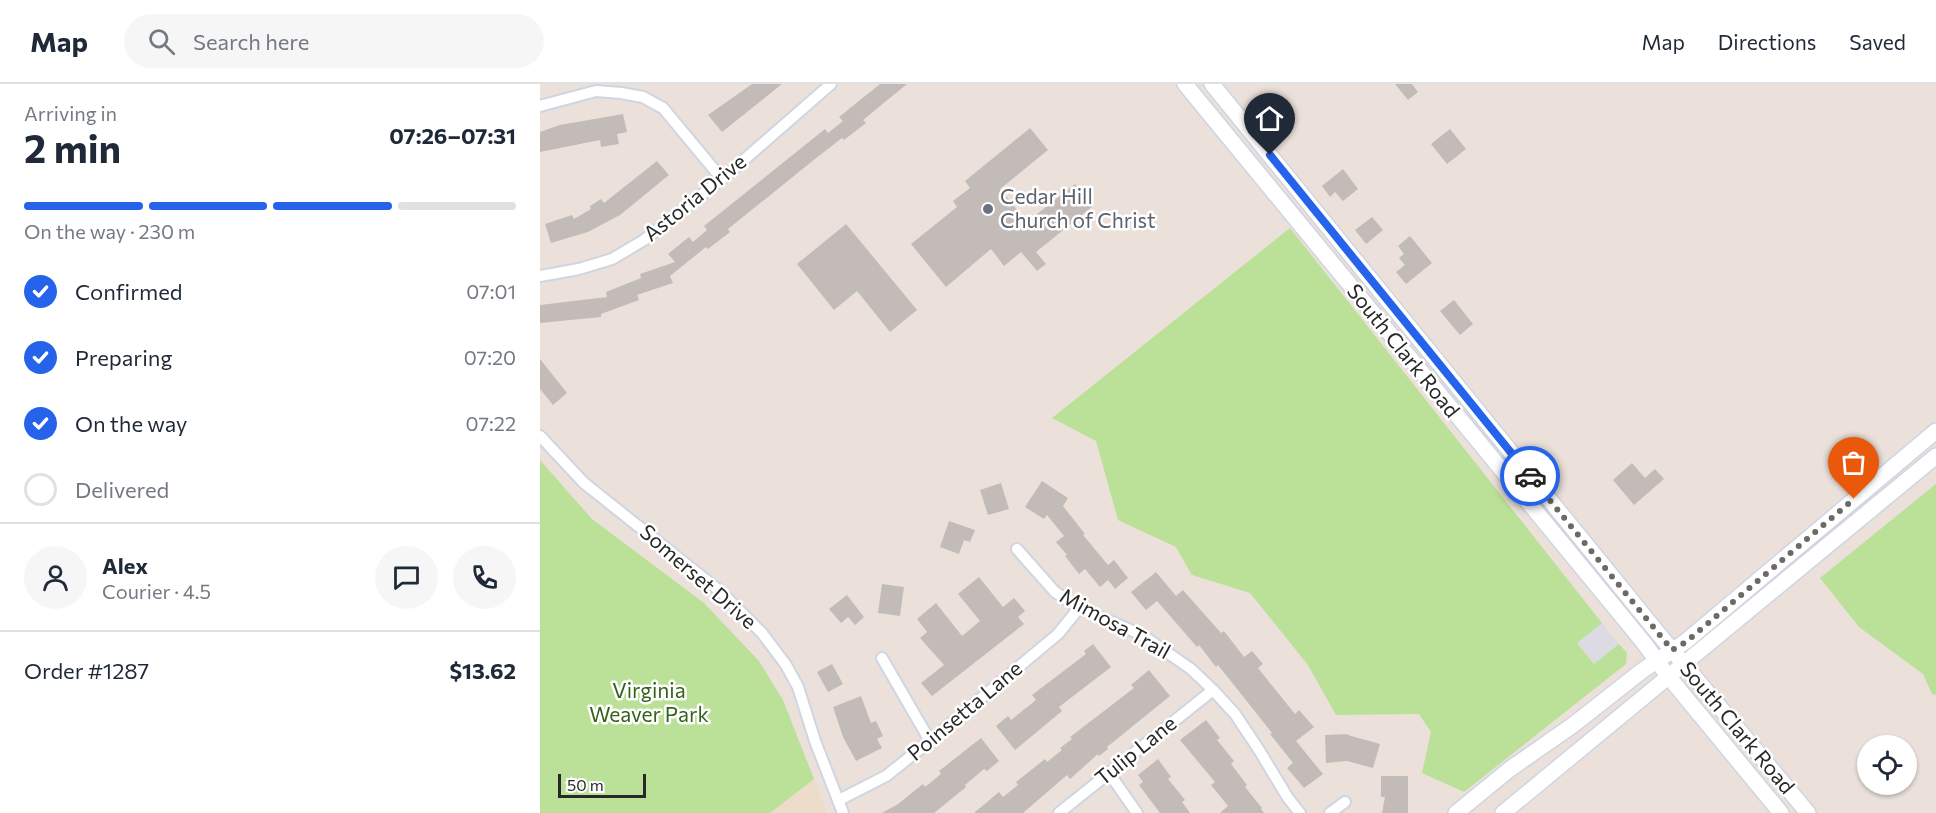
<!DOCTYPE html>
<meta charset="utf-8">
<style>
:root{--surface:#fff;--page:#f6f6f7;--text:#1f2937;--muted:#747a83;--line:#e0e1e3;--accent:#2563eb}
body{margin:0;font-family:Commissioner,sans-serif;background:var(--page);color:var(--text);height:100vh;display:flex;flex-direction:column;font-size:22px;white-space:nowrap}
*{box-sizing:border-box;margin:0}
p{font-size:20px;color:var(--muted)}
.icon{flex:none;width:33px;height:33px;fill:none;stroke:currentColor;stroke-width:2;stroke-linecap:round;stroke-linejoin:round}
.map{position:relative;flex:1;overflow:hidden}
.drawer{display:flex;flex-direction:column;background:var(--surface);width:540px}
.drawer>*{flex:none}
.controls{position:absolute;left:1317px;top:651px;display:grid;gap:12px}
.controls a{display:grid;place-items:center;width:60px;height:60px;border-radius:50%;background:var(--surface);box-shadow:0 2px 4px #0004;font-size:30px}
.scale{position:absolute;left:18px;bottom:15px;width:88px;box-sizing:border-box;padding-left:6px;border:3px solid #282828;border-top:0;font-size:16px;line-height:21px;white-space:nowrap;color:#282828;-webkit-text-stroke:4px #fff;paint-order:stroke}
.pin{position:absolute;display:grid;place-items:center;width:51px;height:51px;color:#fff;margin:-62px -26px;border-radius:50% 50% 50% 0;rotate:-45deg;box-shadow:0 0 6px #0007}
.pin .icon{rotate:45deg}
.courier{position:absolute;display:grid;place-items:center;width:60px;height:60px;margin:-30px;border:4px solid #2563eb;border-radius:50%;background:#fff;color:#222;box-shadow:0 2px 8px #0007}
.overview em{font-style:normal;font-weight:700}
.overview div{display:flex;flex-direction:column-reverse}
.overview{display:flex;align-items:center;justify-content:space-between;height:102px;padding:0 24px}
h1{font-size:39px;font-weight:700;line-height:45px}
.bar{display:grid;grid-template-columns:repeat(4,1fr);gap:9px 6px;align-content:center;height:72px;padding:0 24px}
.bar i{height:8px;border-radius:4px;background:var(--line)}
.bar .current{background:var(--accent)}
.bar p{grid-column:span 4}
.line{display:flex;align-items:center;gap:15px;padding:0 24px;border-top:2px solid var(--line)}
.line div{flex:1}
.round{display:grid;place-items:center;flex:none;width:63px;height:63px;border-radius:32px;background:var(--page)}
ol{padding:0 24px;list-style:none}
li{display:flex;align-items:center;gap:18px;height:66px}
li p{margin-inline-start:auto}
li .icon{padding:6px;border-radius:50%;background:var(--accent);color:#fff;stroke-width:4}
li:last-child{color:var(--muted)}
li i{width:33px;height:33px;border:3px solid var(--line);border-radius:50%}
header{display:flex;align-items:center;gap:36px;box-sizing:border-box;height:84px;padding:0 30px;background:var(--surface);border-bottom:2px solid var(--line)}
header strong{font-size:28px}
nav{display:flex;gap:33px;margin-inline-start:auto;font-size:21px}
.search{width:420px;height:54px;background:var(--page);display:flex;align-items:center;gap:15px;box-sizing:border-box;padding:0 21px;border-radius:33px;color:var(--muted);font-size:22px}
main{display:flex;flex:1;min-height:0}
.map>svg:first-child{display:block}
</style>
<header>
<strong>Map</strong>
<div class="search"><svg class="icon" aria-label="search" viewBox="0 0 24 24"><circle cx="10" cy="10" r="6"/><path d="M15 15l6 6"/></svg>Search here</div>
<nav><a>Map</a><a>Directions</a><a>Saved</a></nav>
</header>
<main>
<section class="drawer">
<div class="overview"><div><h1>2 min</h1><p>Arriving in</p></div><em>07:26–07:31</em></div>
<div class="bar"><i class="current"></i><i class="current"></i><i class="current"></i><i></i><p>On the way · 230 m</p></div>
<ol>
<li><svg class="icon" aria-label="check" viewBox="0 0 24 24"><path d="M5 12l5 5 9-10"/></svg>Confirmed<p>07:01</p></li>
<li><svg class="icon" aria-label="check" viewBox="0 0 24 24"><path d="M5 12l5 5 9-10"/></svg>Preparing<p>07:20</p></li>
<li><svg class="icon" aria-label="check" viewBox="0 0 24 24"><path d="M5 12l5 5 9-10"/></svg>On the way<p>07:22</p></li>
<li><i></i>Delivered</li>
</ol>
<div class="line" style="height:108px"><a class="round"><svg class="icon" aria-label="person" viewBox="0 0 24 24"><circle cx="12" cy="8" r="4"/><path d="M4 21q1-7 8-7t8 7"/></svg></a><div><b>Alex</b><p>Courier · 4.5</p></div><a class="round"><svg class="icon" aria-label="chat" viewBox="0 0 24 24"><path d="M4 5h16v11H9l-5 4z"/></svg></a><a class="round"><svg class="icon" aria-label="phone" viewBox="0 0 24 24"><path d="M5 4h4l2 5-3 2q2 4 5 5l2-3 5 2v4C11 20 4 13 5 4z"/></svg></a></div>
<div class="line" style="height:78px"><div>Order #1287</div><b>$13.62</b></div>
</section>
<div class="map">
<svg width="1396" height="729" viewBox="0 0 1396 729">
<rect width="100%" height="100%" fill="#ebe1da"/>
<!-- industrial -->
<path fill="#dcdbe3" d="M1062,539L1079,560L1054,580L1036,559Z"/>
<!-- education -->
<path fill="#ecdcc9" d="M274,695L287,729H230Z"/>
<!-- green -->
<g fill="#bbe097">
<path d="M750,144L1062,539L1037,559L1054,580L1079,560L1087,569L1086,580L924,708L882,689L891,648L879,630L796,631L768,581L710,509L652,491L636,463L578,436L556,357L512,334Z"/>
<path d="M0,376L52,435L164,519L219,577L243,616L274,695L230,729H0Z"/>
<path d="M1396,400V611L1392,610L1383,590L1319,543L1280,494Z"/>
</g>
<!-- building -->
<g fill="#c3bbb7">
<path d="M212,0H242L182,48L168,31Z"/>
<path d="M340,0H367L323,36L326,39L304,56L302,54L275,75L188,145L190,148L168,165L166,163L130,192L133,199L97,211L99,216L61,230V233L0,239V221L67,213L66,208L101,194L100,190L135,178L128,170L149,153L153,158L167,146L164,142L285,45L288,49L303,37L299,33Z"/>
<path d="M855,0H872L878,8L868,16Z"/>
<path d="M83,30L87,48L77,50L79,60L61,63L60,56L0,68V48L20,41Z"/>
<path d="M490,44L508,66L460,105L487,138L535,100L553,122L496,168L506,180L497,187L481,168L464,182L451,165L406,203L371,160L417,123L413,117L430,104L425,97Z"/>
<path d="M910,45L926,65L907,80L891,60Z"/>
<path d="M117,77L129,91L80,131L48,148L11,159L5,140L32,131L34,135L51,125L50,122L61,115L64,119Z"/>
<path d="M803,85L818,105L803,117L795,108L790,113L782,102Z"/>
<path d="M832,133L843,146L826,160L815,146Z"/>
<path d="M306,140L377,226L350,248L317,207L294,226L257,180Z"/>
<path d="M870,152L892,179L866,200L856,188L865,181L859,174L864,170L858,162Z"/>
<path d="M914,216L933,240L920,251L900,227Z"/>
<path d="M0,275L27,309L13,321L0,305Z"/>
<path d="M1092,379L1105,394L1115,385L1124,395L1094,421L1073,396Z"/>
<path d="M502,397L528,414L523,422L545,450L543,451L568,481L574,476L588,494L575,505L568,496L560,503L545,485L539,490L525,472L527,471L516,458L524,452L507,431L504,435L485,423Z"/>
<path d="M461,399L469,425L448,431L440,406Z"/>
<path d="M409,437L435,446L430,458L424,456L419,470L400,463Z"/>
<path d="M616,488L636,512L643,506L681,549L684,547L704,573L712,567L723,580L718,584L755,630L759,626L774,643L756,657L783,690L764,704L747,684L753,679L730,650L732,649L678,581L676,583L659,561L657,563L617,517L606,526L591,508Z"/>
<path d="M439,493L463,523L474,514L485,527L478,533L484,540L392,612L381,599L404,581L380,554L387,548L377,535L396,519L422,552L440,537L418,510Z"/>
<path d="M342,500L364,503L360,532L338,529Z"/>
<path d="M307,511L324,533L315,541L308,533L301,539L289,525Z"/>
<path d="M553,560L571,583L519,623L522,627L475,666L456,642L468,632L471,636L496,616L492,611L546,570L544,567Z"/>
<path d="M292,580L303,600L288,608L277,588Z"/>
<path d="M609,586L630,612L567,663L568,665L559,672L558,670L530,695L527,691L483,729H434L459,708L463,713L478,701L476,698L505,675L507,678L522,666L520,664L532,655L530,653L594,604L591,601Z"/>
<path d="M321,612L331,639L336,637L343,652L337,655L342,664L316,677L303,653L293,623Z"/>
<path d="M666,636L680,654L677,656L694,677L691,680L707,701L705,703L722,724L721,725L724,729H680L688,722L671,701L675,698L640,656Z"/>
<path d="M807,650L808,651L840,660L833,684L807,677L786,679L785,651Z"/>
<path d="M441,654L459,677L447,687L444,685L425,701L426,703L394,729H342L358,720L383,700L385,703L401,690L399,687Z"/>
<path d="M618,675L631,693L628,695L645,716L642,718L650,729H620L599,701L603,698L598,691Z"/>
<path d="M841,692H868V729H842L845,713H841Z"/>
</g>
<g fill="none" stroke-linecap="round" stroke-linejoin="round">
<defs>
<g id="street">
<path d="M0,22L56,7L81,9L103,13L123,24L182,95"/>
<path d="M0,192L39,185L72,175L104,156L182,95L291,0"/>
<path d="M0,352L44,399L181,508L222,549L246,581L258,603L275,657L303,729"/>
<path d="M477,465L515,508L539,524L602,551L651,585L673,606L695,630L719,666L748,714L760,729"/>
<path d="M342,574L390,657"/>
<path d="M569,689L597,729"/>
<path d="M299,716L346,692L390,657L518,550L539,524"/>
<path d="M519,729L673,606"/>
<path d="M790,729L805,718"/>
</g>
<g id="secondary">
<path d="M645,0L1104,559L1128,592L1241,729"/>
<path d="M672,0L1117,548L1268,729"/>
<path d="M916,729L970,685L1033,641L1103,586L1145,558L1396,347"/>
<path d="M963,729L1396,372"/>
</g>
</defs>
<!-- street casing -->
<use href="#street" stroke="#cfd5e1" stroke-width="14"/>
<!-- secondary casing -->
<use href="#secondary" stroke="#cfd5e1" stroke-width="18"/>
<!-- street -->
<use href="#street" stroke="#fff" stroke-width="10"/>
<!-- secondary -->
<use href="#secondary" stroke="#fff" stroke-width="15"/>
</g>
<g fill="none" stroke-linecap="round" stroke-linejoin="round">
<!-- done -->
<path stroke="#6c6966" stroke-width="6" stroke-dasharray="0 10.8" d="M990,392L1132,566L1146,558L1314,415"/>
<!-- route -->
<path stroke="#2563eb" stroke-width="8" d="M730,71L990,392"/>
</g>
<!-- markers -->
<circle fill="#6b7280" stroke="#fff" stroke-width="2" cx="448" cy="125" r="6"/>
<g text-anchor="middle" stroke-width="5" stroke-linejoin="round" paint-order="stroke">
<!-- worship labels -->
<g font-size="21" fill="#5b616d" stroke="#fff" text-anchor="start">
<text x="460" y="120">Cedar Hill<tspan x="460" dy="24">Church of Christ</tspan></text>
</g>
<!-- street labels -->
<g font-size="21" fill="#282828" stroke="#fff">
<text transform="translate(155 114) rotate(-39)" y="7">Astoria Drive</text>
<text transform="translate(863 267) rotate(51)" y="7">South Clark Road</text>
<text transform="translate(158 493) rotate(41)" y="7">Somerset Drive</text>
<text transform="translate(575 540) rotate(29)" y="7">Mimosa Trail</text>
<text transform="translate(425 627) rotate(-40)" y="7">Poinsetta Lane</text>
<text transform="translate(1197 644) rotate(50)" y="7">South Clark Road</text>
<text transform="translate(596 667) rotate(-39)" y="7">Tulip Lane</text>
</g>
<!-- park labels -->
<g font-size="21" fill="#35631b" stroke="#fff">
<text x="109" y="614">Virginia<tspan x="109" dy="24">Weaver Park</tspan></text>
</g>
</g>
</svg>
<div class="controls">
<a><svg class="icon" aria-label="locate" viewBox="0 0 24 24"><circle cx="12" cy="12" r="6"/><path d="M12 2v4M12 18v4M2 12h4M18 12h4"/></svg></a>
</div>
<div class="scale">50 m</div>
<div class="pin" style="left:1314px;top:415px;background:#ea580c"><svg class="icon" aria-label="bag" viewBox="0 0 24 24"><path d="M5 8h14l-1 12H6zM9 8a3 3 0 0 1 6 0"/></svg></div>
<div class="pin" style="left:730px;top:71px;background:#1f2937"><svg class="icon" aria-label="home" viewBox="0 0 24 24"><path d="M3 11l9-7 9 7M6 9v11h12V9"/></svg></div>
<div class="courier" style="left:990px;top:392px"><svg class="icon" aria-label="car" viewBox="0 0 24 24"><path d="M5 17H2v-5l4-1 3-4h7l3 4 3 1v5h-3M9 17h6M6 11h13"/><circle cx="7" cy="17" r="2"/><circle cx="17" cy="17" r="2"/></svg></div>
</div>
</main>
